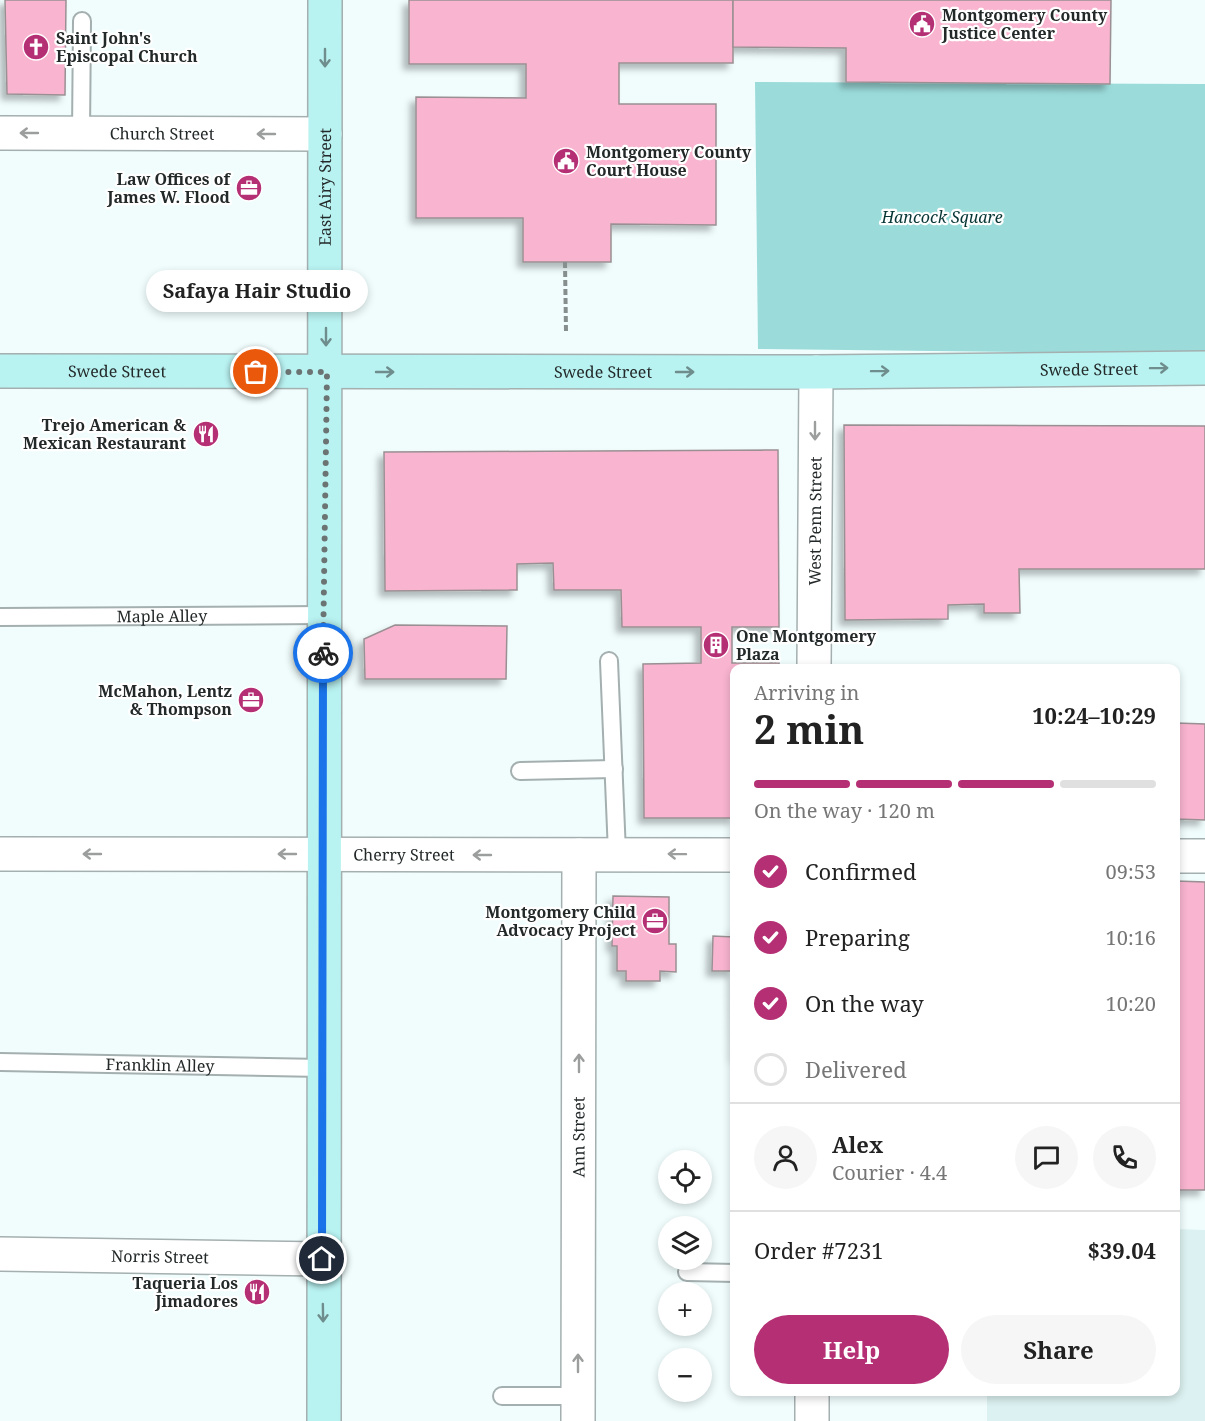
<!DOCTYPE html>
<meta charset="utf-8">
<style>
:root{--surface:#fff;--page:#f6f6f6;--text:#222;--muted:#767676;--line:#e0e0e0;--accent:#b42f73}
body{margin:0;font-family:"Noto Serif",serif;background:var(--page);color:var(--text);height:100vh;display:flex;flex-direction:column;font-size:22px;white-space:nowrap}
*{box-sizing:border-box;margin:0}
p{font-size:20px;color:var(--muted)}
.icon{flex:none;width:33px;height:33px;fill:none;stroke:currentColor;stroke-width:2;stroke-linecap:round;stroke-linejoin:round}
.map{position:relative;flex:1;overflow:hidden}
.side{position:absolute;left:730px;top:664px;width:450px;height:732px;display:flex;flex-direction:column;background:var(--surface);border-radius:12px;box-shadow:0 3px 9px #0003}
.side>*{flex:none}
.fabs{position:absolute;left:658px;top:1150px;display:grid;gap:12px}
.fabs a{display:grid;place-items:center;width:54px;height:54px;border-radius:50%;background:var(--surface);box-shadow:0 3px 9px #0003;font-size:30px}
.pin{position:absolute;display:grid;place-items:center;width:51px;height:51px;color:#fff;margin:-26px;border:3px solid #fff;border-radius:50%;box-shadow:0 2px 6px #0007}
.courier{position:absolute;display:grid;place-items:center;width:60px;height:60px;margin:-30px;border:4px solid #1a73e8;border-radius:50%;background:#fff;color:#222;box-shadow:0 2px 8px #0007}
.bubble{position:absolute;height:42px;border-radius:21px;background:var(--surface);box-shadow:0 3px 9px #0003;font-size:20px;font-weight:700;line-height:42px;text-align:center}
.headline em{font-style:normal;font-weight:700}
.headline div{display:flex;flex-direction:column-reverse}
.headline{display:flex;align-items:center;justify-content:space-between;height:102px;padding:0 24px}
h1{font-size:39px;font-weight:700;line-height:45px}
.bar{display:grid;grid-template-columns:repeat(4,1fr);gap:9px 6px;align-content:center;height:72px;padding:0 24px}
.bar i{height:8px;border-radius:4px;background:var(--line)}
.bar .active{background:var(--accent)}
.bar p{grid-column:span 4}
.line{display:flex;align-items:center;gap:15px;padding:0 24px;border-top:2px solid var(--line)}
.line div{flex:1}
.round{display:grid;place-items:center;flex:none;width:63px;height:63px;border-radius:32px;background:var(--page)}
ol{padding:0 24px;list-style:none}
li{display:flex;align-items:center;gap:18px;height:66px}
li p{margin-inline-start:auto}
li .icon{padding:6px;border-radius:50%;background:var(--accent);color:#fff;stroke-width:4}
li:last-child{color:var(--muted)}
li i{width:33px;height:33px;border:3px solid var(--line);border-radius:50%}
.cta{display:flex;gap:12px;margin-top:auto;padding:12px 24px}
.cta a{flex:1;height:69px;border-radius:36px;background:var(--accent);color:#fff;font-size:24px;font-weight:700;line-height:69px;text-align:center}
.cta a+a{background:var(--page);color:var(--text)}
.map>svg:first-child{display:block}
</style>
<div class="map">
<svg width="1205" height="1421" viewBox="0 0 1205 1421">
<defs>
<filter id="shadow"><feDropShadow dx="-5.5" dy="5.5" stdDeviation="3" flood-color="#0004"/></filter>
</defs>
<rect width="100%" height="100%" fill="#f1fdfd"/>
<!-- built -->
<path fill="#dcf1f1" d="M1176,1229L1205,1230V1421H987V1395L1176,1392Z"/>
<!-- green -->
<path fill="#9bdcdb" d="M755,82L1205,84V354L758,349Z"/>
<!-- building -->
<g fill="#f9b4cf" stroke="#9a9093" stroke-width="1.5" filter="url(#shadow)">
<path d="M5,0H66L65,95L7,94Z"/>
<path d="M409,0H733V63H619V104H716V225L611,224V262H523V218H416V97L526,98V64H409Z"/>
<path d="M733,0H1111L1110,84L846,82V48L733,47Z"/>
<path d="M844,425L1205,426V569H1019L1020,613H984V604L948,605V619L845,620Z"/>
<path d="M778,450L779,627H732V663H779V669H735V818H644L643,664L701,663V627H622L621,590H554L553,563L517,564V590L385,591L384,452Z"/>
<path d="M395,625L507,626L506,679H365L364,639Z"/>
<path d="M1176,723L1205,724V820L1176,819Z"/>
<path d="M1176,881L1205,882V1190H1176Z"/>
<path d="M613,896L669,897V944H676V972L660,971V981H626V971H617V946H612Z"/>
<path d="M734,927H735V1058L734,971H712L713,936L734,937Z"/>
</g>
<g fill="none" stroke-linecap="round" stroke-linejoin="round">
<defs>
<g id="lane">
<path d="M81,133L82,21"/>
<path id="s1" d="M0,617L323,615"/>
<path d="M609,661L617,853"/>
<path d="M520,771L614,769"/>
<path id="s2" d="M0,1062L322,1068"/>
<path d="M687,1272L735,1273"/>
<path d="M502,1396H578"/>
</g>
<g id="street">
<path id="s3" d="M0,133L325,134"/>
<path id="s4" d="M814,669L816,372"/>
<path id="s5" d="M0,854L735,855"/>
<path d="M1176,856H1205"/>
<path id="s6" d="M0,1254L322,1259"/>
<path id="s7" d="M578,1421L579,855"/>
<path d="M812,1421V1392"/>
</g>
<g id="secondary">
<path id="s8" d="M0,371L816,372L1205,368"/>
<path id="s9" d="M324,1421L325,0"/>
</g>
</defs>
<!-- lane casing -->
<use href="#lane" stroke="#a4afaf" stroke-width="20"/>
<!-- street casing -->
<use href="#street" stroke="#a4afaf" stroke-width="36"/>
<!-- secondary casing -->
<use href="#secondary" stroke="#a4afaf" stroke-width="36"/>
<!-- path -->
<path stroke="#868e8e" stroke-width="4" stroke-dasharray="6 3" stroke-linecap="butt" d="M565,262L566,332"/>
<!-- lane -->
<use href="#lane" stroke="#fff" stroke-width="16"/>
<!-- street -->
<use href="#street" stroke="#fff" stroke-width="33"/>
<!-- secondary -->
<use href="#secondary" stroke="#b8f2f1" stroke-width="33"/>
</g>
<!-- one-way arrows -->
<defs><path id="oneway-shaft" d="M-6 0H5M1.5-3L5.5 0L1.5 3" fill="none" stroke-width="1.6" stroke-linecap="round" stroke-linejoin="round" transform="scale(1.5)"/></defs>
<g stroke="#6e8d8c">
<use href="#oneway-shaft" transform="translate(325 58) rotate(90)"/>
<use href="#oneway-shaft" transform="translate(326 337) rotate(90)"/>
<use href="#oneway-shaft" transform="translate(1159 368) rotate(-1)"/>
<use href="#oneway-shaft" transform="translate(880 371) rotate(-1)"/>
<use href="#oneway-shaft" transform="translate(385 372)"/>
<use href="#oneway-shaft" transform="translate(685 372)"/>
<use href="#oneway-shaft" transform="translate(323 1313) rotate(89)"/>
</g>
<g stroke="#9c9e9e">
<use href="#oneway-shaft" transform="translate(29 133) rotate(-180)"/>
<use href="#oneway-shaft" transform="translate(266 134) rotate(-180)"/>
<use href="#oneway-shaft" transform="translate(815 431) rotate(90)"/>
<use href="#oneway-shaft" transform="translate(92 854) rotate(-180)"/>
<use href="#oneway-shaft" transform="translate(287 854) rotate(-180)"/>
<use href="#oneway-shaft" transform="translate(677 854) rotate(-179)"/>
<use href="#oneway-shaft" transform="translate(482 855) rotate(-180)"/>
<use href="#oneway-shaft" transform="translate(579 1063) rotate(-90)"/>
<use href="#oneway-shaft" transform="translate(578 1363) rotate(-90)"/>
</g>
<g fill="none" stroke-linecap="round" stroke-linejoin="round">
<!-- done -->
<path stroke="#6b7373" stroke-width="6" stroke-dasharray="0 10.8" d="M256,372H327L323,653"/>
<!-- route -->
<path stroke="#1a73e8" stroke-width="8" d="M322,1259L323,653"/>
</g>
<!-- icons -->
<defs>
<symbol id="civic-disc" viewBox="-11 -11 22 22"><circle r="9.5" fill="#b42f73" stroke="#fff"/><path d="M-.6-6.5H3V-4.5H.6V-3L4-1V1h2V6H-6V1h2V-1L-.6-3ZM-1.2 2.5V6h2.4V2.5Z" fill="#fff"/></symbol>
<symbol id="church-disc" viewBox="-11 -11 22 22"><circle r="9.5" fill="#b42f73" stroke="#fff"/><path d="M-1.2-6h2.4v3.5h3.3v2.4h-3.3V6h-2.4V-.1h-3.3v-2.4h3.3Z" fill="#fff"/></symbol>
<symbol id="office-disc" viewBox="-11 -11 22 22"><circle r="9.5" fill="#b42f73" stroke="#fff"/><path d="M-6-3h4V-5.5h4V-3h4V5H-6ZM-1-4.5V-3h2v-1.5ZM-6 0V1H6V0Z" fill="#fff"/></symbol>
<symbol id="restaurant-disc" viewBox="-11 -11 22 22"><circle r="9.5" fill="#b42f73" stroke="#fff"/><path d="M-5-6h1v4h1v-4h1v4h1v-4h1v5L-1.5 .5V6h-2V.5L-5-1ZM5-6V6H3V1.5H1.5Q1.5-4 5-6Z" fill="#fff"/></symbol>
<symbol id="building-disc" viewBox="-11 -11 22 22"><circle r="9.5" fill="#b42f73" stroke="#fff"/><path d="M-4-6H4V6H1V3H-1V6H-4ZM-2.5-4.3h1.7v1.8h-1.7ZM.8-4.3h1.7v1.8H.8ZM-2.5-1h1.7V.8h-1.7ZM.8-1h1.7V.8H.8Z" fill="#fff"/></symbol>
</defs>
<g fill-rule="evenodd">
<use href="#civic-disc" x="907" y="9" width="30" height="30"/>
<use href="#church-disc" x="21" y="32" width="30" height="30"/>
<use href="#civic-disc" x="551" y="146" width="30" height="30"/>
<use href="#office-disc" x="234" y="173" width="30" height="30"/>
<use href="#restaurant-disc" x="191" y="419" width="30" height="30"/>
<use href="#building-disc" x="701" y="630" width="30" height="30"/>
<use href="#office-disc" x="236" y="685" width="30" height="30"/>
<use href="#office-disc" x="640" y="906" width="30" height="30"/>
<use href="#restaurant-disc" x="242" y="1277" width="30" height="30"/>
</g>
<g text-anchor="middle" stroke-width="4.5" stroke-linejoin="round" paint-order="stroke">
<!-- poi labels -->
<g font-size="16" font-weight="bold" fill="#232828" stroke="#fff" text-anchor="end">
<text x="942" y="21" text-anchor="start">Montgomery County<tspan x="942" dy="18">Justice Center</tspan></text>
<text x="56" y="44" text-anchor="start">Saint John's<tspan x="56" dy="18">Episcopal Church</tspan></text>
<text x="586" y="158" text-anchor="start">Montgomery County<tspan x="586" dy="18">Court House</tspan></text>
<text x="230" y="185">Law Offices of<tspan x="230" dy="18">James W. Flood</tspan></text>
<text x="186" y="431">Trejo American &amp;<tspan x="186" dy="18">Mexican Restaurant</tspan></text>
<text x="736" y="642" text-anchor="start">One Montgomery<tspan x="736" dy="18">Plaza</tspan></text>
<text x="232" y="697">McMahon, Lentz<tspan x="232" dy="18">&amp; Thompson</tspan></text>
<text x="636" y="918">Montgomery Child<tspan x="636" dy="18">Advocacy Project</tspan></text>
<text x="238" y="1289">Taqueria Los<tspan x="238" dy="18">Jimadores</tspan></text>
</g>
<!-- street labels -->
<g font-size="16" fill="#232828" stroke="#fff">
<text dy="6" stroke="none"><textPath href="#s3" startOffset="162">Church Street</textPath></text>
<text dy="6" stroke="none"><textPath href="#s9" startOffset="1234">East Airy Street</textPath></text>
<text dy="6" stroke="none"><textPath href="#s8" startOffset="1089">Swede Street</textPath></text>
<text dy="6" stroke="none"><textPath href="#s8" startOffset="117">Swede Street</textPath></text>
<text dy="6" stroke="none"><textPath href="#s8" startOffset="603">Swede Street</textPath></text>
<text dy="6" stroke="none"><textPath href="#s4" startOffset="148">West Penn Street</textPath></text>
<text dy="6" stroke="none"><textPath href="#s1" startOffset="162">Maple Alley</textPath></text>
<text dy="6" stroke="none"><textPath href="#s5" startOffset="404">Cherry Street</textPath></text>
<text dy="6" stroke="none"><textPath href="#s2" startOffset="160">Franklin Alley</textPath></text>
<text dy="6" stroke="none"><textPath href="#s7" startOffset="284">Ann Street</textPath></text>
<text dy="6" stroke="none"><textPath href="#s6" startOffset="160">Norris Street</textPath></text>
</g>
<!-- park labels -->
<g font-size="16" font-style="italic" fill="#083636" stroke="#fff">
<text x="942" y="223">Hancock Square</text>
</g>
</g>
</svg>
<div class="fabs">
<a><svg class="icon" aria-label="locate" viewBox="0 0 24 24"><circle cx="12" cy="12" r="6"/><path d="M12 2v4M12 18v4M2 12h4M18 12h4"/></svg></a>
<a><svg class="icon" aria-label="layers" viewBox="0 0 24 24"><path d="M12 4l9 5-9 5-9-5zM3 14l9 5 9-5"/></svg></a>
<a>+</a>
<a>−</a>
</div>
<div class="pin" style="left:256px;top:372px;background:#ea580c"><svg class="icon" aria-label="bag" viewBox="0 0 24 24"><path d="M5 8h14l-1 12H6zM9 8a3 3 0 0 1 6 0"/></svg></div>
<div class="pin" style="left:322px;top:1259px;background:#1f2937"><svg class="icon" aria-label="home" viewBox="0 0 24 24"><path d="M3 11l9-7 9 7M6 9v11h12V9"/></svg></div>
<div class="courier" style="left:323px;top:653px"><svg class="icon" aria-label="bike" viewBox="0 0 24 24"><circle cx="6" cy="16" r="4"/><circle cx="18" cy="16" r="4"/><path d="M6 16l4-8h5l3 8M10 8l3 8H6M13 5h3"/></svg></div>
<div class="bubble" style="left:146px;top:270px;width:222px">Safaya Hair Studio</div>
<section class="side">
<div class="headline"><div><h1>2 min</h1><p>Arriving in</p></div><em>10:24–10:29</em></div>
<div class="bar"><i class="active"></i><i class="active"></i><i class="active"></i><i></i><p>On the way · 120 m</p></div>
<ol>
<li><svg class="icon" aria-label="check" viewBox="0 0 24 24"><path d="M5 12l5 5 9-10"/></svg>Confirmed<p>09:53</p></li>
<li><svg class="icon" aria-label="check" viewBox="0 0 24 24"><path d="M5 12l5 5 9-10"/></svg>Preparing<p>10:16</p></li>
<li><svg class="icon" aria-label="check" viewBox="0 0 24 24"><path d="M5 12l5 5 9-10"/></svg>On the way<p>10:20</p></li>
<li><i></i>Delivered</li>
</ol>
<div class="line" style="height:108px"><a class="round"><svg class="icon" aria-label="person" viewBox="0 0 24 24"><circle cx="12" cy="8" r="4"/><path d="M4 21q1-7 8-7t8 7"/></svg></a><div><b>Alex</b><p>Courier · 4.4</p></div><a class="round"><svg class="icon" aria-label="chat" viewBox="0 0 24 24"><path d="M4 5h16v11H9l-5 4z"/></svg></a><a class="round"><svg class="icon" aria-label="phone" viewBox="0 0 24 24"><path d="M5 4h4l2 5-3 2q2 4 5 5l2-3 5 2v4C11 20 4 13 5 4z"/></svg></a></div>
<div class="line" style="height:78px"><div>Order #7231</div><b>$39.04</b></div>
<div class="cta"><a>Help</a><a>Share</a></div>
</section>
</div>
